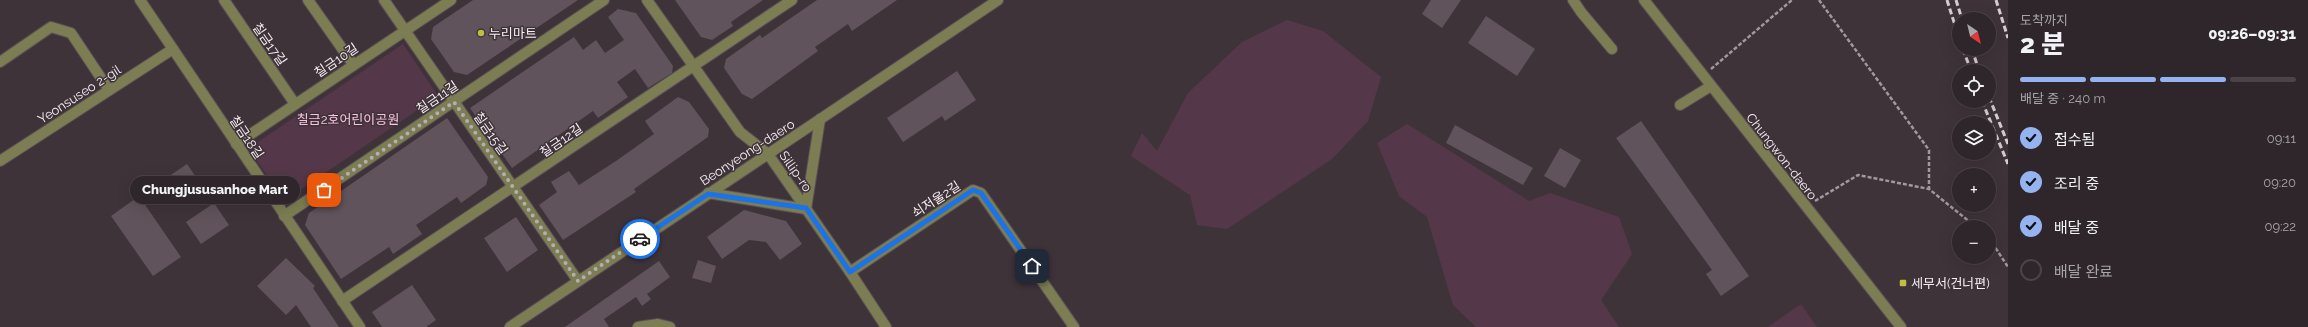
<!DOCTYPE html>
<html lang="ko">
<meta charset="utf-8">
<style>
:root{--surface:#2f262c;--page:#3b3238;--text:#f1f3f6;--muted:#a7a5a9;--line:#4a4348;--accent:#95b2f1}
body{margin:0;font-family:Raleway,"Noto Sans KR",sans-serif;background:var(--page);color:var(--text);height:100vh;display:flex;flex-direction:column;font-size:15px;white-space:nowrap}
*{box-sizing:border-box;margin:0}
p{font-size:13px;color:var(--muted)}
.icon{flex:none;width:22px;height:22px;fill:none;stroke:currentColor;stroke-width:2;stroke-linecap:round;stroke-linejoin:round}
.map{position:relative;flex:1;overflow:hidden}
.drawer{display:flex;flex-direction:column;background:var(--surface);width:300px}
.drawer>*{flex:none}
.needle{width:26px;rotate:145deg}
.tools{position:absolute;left:1952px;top:12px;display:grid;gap:8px}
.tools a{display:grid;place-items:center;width:44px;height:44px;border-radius:50%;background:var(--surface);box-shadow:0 4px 16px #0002,0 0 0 1px var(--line);font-size:20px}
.pin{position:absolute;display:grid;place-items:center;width:34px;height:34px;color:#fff;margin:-17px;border-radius:8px;box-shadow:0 2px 6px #0006}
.courier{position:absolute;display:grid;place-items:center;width:40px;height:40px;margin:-20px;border:3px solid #1a73e8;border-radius:50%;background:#fff;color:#222;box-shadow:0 1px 5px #0007}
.bubble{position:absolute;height:28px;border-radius:14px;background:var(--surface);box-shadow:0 4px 16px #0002,0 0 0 1px var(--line);font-size:13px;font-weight:800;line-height:28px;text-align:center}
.summary em{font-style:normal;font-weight:800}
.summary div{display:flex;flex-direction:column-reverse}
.summary{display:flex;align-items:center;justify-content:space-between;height:68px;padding:0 12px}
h1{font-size:26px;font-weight:800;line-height:30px}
.bar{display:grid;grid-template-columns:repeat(4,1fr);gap:6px 4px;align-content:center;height:48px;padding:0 12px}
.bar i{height:5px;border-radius:3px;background:var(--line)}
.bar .active{background:var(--accent)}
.bar p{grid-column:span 4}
ol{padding:0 12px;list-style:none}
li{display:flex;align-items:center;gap:12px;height:44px}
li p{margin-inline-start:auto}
li .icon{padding:4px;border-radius:50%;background:var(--accent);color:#111;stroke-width:4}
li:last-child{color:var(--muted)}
li i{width:22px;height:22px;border:2px solid var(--line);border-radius:50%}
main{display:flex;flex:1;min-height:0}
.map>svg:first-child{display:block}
</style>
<main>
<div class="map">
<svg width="2008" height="327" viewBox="0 0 2008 327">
<rect width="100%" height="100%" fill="#3f333a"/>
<!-- green -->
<g fill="#543849">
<path d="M1287,20L1323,31L1381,77L1368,121L1332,159L1227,229L1197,225L1190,195L1131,156L1142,133L1157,151L1188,93L1242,42Z"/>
<path d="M403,44L438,96L284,201L254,156L258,142Z"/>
<path d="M1407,124L1529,201L1550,193L1619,217L1632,254L1601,300L1619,327H1476L1453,305L1427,217L1399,196L1377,143Z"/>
<path d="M1801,304L1817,327H1768Z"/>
</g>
<!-- building -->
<g fill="#60535b">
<path d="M473,0H578L467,75L454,72L431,39L433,27Z"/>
<path d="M675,0H763L731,22L733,26L712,40L701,37Z"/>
<path d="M817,0H897L852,31L848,24L815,47L818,51L752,99L742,94L724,68L726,59L760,35L762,38Z"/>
<path d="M1431,0H1461L1442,28L1422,14Z"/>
<path d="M618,9L636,13L673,66L672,73L648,88L635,69L617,82L628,97L598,118L593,111L512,168L470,108L574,37L583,50L596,40L605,53L624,40L608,17Z"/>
<path d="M1486,16L1535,49L1517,76L1468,43Z"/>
<path d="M957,71L976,100L945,121L942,116L903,142L887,118Z"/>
<path d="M678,97L689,102L709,129L708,137L634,189L636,192L563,240L539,205L557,192L551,182L569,171L579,185L616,161L654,134L645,121Z"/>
<path d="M447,118L488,177L486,185L461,203L457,197L416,225L422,234L393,254L389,247L341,279L305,225L309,213Z"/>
<path d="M1641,121L1749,276L1721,296L1706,274L1712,270L1616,138Z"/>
<path d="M1455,125L1533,168L1523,185L1446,143Z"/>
<path d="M1560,148L1581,160L1565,188L1544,176Z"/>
<path d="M187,164L202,186L174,205L159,183Z"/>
<path d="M139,196L181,257L153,276L111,216Z"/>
<path d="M214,203L229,225L201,244L186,222Z"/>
<path d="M744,210L786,221L802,244L780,260L766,242L749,240L722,259L707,237Z"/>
<path d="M516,217L538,250L507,272L484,238Z"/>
<path d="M286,258L315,286L313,288L339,327H311L296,305L286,315L257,286Z"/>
<path d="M698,260L716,266L711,283L692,278Z"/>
<path d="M659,261L670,277L647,294L651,299L642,306L636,297L604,319L609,327H565Z"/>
<path d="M412,285L436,320L426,327H382L372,312Z"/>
</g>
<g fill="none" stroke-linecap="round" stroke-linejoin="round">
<defs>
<g id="minor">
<path d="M140,0L360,327"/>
<path d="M224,0L295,104"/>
<path d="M308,0L353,64"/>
<path d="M384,0L578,281"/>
<path d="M647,0L740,132L768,154L850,272L886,327"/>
<path d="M1573,0L1581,12L1612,49"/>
<path d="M1644,0L1901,327"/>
<path d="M0,62L51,27L71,33L109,90"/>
<path d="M1680,105L1711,86"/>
<path d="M236,144L451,0"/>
<path d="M0,161L173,49"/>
<path d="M708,193L806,209"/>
<path d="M806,209L820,119"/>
<path d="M284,216L604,0"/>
<path d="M850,272L973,190L981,193L1074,327"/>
<path d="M342,301L792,0"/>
<path d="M510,327L998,0"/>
<path d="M638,327L658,324L670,327"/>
</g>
</defs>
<!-- minor casing -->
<use href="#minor" stroke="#5c5158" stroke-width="12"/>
<!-- path -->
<g stroke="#a1979d" stroke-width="2.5" stroke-dasharray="4 2" stroke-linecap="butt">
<path d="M1819,0L1929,150V189"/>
<path d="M1711,69L1792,0"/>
<path d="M1815,201L1858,175L1929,189L1976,227"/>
<path d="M1989,238L2008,267"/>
</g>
<!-- minor -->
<use href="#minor" stroke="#7c7d52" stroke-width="10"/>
<!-- rail -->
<g stroke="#d6cdd2" stroke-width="3" stroke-dasharray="6 3" stroke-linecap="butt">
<path d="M1947,0L1959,38"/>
<path d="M1956,0L1962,19"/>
<path d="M1996,0L2008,38"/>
<path d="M1963,49L1971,71"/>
<path d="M1972,49L1979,71"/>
<path d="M1989,97L2008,144"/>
<path d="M1982,101L2008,164"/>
</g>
</g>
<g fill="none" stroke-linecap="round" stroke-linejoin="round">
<!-- done -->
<path stroke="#b6adb2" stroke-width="4" stroke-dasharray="0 7.2" d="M324,190L454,102L578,281L640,239"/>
<!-- route -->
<path stroke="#1a73e8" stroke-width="5" d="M640,239L708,194L806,208L850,272L973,190L981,193L1032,266"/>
</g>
<!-- markers -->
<g fill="#bfbe41" stroke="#3f333a" stroke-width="1.5">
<circle cx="481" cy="33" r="4"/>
<rect x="1899" y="279" width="8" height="8" rx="2"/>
</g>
<g text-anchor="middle" stroke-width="3" stroke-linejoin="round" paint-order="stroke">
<!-- poi labels -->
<g font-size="13" fill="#f6eef3" stroke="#3f333a" text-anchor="start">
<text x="489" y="38">누리마트</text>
<text x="1911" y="288">세무서(건너편)</text>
</g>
<!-- street labels -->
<g font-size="13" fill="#f6eef3" stroke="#3f333a">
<text transform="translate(270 44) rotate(55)" y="5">칠금17길</text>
<text transform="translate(336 60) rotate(-34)" y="5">칠금10길</text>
<text transform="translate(79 94) rotate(-33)" y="5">Yeonsuseo 2-gil</text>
<text transform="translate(437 97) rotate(-34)" y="5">칠금11길</text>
<text transform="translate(491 133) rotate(55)" y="5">칠금15길</text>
<text transform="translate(247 137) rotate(56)" y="5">칠금18길</text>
<text transform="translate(561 140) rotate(-34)" y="5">칠금12길</text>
<text transform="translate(747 152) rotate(-33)" y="5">Beonyeong-daero</text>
<text transform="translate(1782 156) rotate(52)" y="5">Chungwon-daero</text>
<text transform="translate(796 171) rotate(55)" y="5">Sillip-ro</text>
<text transform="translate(936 199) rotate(-33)" y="5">쇠저울2길</text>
</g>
<!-- park labels -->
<g font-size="13" fill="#fec0e4" stroke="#3f333a">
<text x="348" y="124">칠금2호어린이공원</text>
</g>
</g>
</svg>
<div class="tools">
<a><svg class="needle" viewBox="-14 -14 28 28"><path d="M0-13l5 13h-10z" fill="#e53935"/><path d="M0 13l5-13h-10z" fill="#a7a5a9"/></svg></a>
<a><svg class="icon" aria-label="locate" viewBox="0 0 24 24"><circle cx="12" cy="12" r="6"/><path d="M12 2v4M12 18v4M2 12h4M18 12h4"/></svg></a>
<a><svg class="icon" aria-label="layers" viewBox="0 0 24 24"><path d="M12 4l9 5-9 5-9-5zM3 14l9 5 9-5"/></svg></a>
<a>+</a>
<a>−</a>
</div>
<div class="pin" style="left:324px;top:190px;background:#ea580c"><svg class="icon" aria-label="bag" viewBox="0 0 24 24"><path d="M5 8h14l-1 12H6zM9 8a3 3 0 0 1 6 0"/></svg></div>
<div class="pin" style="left:1032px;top:266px;background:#1f2937"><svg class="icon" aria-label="home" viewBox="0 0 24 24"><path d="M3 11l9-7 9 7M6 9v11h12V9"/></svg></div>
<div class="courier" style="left:640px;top:239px"><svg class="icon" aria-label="car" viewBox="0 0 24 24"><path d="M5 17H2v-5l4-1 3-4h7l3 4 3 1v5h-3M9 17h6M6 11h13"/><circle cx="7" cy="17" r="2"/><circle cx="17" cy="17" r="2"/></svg></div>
<div class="bubble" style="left:130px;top:176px;width:170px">Chungjususanhoe Mart</div>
</div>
<section class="drawer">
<div class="summary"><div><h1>2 분</h1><p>도착까지</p></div><em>09:26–09:31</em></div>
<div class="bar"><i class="active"></i><i class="active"></i><i class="active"></i><i></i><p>배달 중 · 240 m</p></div>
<ol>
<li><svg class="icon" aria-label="check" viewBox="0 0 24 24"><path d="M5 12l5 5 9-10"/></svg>접수됨<p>09:11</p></li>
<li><svg class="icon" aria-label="check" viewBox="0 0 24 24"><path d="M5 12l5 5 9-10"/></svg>조리 중<p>09:20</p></li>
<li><svg class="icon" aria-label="check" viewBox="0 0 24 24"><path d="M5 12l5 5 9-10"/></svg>배달 중<p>09:22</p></li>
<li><i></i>배달 완료</li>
</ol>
</section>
</main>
